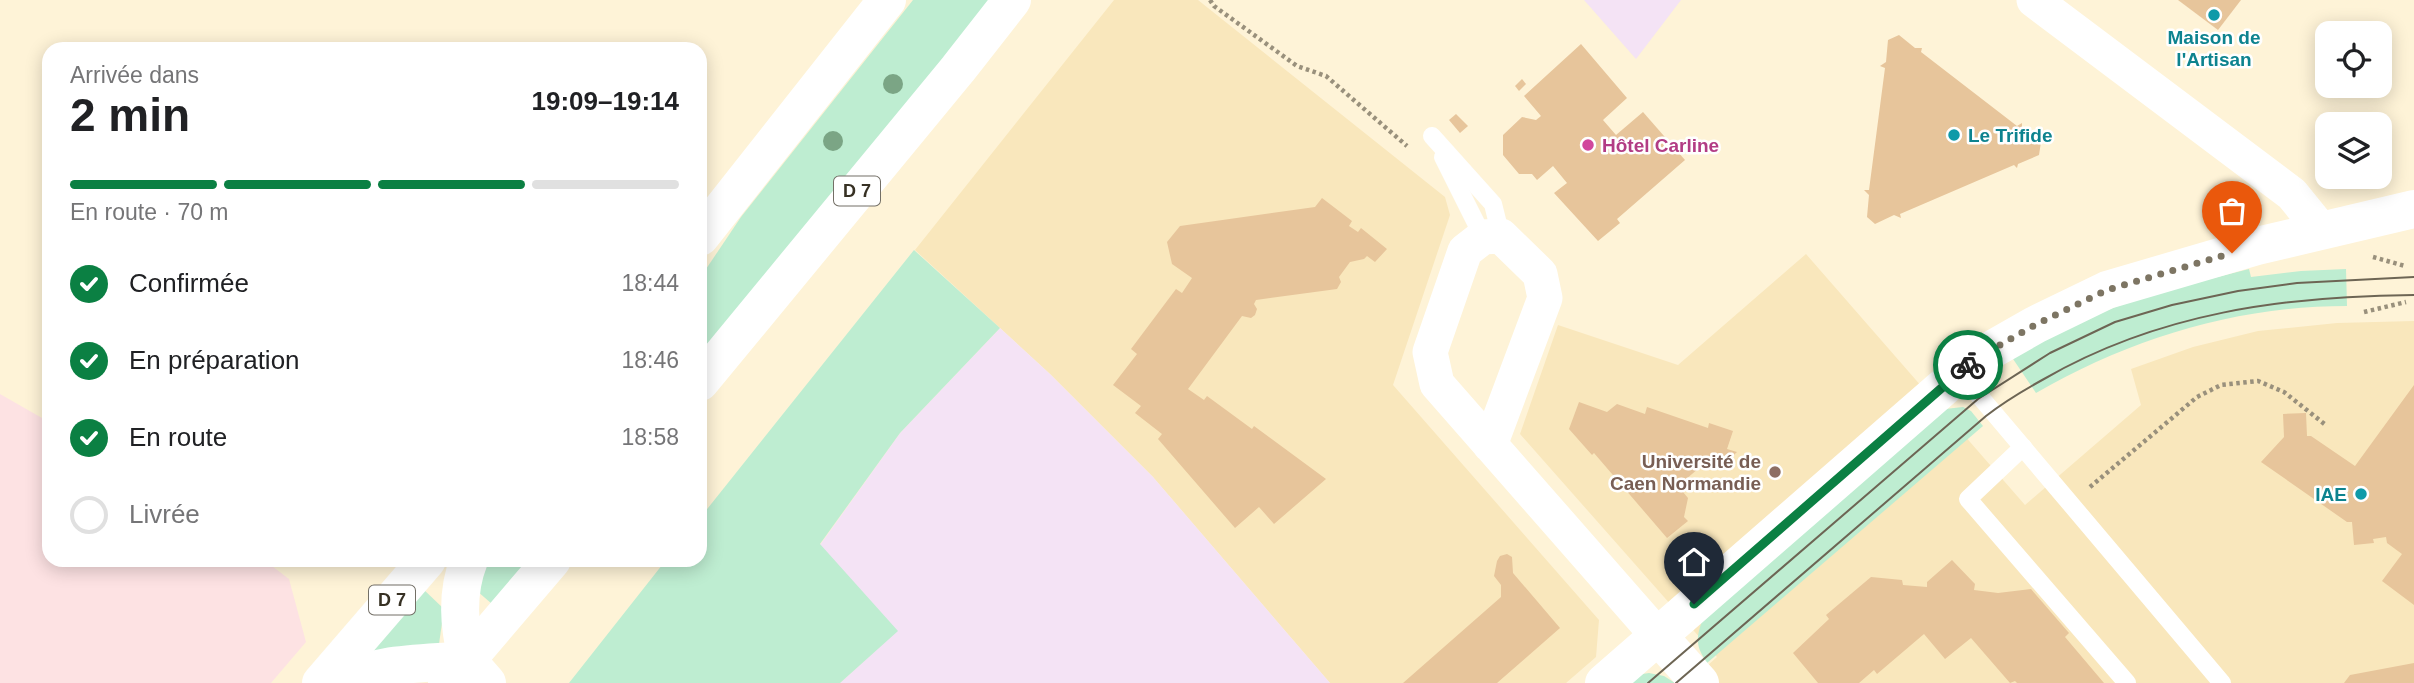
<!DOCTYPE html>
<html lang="fr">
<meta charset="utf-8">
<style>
:root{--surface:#fff;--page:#f6f6f6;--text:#202124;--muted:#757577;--line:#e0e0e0;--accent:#0b8043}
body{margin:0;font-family:Helvetica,sans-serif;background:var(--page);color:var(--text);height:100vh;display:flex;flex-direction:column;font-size:26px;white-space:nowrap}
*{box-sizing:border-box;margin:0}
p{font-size:23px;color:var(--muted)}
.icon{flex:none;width:38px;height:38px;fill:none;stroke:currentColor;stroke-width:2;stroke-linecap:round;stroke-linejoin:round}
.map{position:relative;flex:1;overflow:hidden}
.side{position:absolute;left:42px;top:42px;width:665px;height:525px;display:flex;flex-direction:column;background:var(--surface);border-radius:21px;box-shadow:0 4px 18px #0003}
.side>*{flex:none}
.buttons{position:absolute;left:2315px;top:21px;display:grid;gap:14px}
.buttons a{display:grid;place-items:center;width:77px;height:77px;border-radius:14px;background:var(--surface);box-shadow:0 4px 18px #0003;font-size:35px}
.pin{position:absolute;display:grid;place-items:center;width:60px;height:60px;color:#fff;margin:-72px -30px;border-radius:50% 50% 50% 0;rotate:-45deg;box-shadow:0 0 7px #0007}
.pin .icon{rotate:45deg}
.courier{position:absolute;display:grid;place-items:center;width:70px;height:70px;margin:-35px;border:5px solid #0b8043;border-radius:50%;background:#fff;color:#222;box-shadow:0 2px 9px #0007}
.head em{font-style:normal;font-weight:600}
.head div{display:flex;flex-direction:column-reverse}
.head{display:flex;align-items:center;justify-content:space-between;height:119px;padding:0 28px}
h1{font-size:46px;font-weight:600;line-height:52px}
.bar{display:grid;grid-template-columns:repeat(4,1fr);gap:10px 7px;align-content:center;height:84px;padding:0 28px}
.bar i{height:9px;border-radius:5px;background:var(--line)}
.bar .on{background:var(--accent)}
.bar p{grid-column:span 4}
ol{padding:0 28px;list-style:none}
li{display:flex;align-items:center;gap:21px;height:77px}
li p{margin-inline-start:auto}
li .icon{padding:7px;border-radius:50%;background:var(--accent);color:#fff;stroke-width:4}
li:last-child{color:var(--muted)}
li i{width:38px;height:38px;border:4px solid var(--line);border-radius:50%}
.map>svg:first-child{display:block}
</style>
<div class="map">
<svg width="2414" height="683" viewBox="0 0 2414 683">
<rect width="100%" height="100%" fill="#fef3d7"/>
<!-- built -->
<g fill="#f9e7bc">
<path d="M1114,0H1198L1445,197L1450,215L1393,385L1599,620L1596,657L1566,683H1330L1153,477L1050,374L915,250Z"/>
<path d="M1806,254L2025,505L2141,405L2131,369L2193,347L2258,331L2337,323L2414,321V683H1688L1717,657L1520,434L1558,325L1678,365Z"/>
</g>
<!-- industrial -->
<path fill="#fde2e3" d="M0,394L49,422V560H264L289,579L306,642L271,683H0Z"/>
<!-- medical -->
<g fill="#f4e3f5">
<path d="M1584,0H1681L1636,59Z"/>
<path d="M1000,328L1050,374L1153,477L1330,683H840L897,631L820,545L900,433Z"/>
</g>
<!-- green -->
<g fill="#beedd1">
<path d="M913,0H991L700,356V278L741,217Z"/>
<path d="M914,250L1000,328L900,433L820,544L898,631L840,683H569L666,560H700V518Z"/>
<path d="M2249,269L2251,277L2301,271L2346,269L2347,306C2236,306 2132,338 2036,393L2011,356L2060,329L2143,296Z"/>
<path d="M1963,407L1971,411L1983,426L1707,663C1695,645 1696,638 1703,618L1945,409Z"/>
<path d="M477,560H529L492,604L469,584Z"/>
<path d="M422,588L444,609L439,644L370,652Z"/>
<path d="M1649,673L1664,676L1675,683H1624L1636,675Z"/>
</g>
<!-- building -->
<g fill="#e7c59b">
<path d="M2178,0H2241L2218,30Z"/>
<path d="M1899,35L1915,48H1922L1921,52L2017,126L2022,123V128L2041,142L2039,155L2018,164L2017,168L2014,165L1900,214L1901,218L1894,215L1875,224L1867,217L1869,195L1864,190H1869L1885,68L1880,66L1886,62L1888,40Z"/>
<path d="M1581,44L1627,98L1603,120L1616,135L1643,112L1685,160L1617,219L1620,223L1598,241L1554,193L1567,183L1553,166L1537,180L1532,174H1519L1503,155V135L1522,117L1536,120L1541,116L1524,96Z"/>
<path d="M1522,79L1526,84L1519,91L1515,86Z"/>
<path d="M1456,114L1468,126L1460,133L1449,120Z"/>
<path d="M1322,198L1352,221L1349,226L1358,232L1361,228L1387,249L1375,262L1367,256L1364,259L1350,262L1339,277L1341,282L1337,289L1256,300L1254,304L1257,309L1255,315L1251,318L1242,316L1188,389L1204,400L1207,396L1252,429L1254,426L1326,479L1274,524L1259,507L1235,528L1158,439L1162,434L1135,413L1141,406L1113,385L1137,354L1131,349L1176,289L1182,293L1192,278L1172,264L1167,242L1180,226L1315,207Z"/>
<path d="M2414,385V605L2382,581L2402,554L2387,543L2386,537L2373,539L2374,543L2354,545L2352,522H2347L2261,462L2284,437L2283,414L2306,413L2307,436H2311L2355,466Z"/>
<path d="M1579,402L1607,412L1617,404L1645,414L1647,407L1708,428L1709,423L1733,431L1727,449L1737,452L1721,467L1706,462L1678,486L1688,498L1684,517L1688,521L1667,538L1594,453L1592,455L1569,429Z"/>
<path d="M1507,554L1512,557L1513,573L1560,628L1497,683H1403L1501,597V585L1494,576L1497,561L1500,556Z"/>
<path d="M1952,560L1975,584L1974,590L1998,593L2031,589L2069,633L2065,637L2104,683H2017L2015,681L2010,683L1971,638L1945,659L1924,634L1877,674L1874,670L1859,683H1818L1793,653L1829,619L1826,615L1871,577L1902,580L1903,585L1927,587V582Z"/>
<path d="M2414,663V683H2344L2350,675Z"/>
</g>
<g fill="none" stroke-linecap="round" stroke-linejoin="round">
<!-- path -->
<g stroke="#99907c" stroke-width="4.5" stroke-dasharray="3.5 3.5" stroke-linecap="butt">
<path d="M1210,0L1214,6L1297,66L1326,76L1407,146"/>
<path d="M2373,257L2405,266"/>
<path d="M2364,312L2406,302"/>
<path d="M2090,487L2197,397L2221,385L2258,381L2284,392L2327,426"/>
</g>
<!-- lane -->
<g stroke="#fff" stroke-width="18">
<path d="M1432,136L1493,204L1501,236"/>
<path d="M1443,157L1483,237"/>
<path d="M1960,373L2222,683"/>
<path d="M2023,447L1968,499L2127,683"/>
</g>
<!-- street -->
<g stroke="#fff" stroke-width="35">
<path d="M2034,0L2292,194L2322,231"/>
<path d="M1490,445L1545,298L1540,274L1501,236L1483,237L1465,251L1430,352L1437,384L1658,636"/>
</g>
<!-- secondary -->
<g stroke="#fff" stroke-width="38">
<path d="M1658,636L1700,683"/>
<path d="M467,660L487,683"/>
<path d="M1604,683L1977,358L2035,325L2107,290L2257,246L2414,209"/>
</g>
<!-- primary -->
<g stroke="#fff" stroke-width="38">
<path d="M700,237L887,0"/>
<path d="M700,382L958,69L1012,0"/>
<path d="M467,660C459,626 456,593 469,560"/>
<path d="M321,683L427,560"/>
<path d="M338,683C374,662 426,664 467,660"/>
<path d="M447,683L552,560"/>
</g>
<!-- tram -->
<g stroke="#6d6554" stroke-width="2">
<path d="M1648,683L1978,399L2050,353L2115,322L2172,305L2238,291L2297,283L2414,277"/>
<path d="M1676,683L1986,416C2004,402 2024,390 2044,379C2158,313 2284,296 2414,295"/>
</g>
</g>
<!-- trees -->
<g fill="#7ba585">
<circle cx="893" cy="84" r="10"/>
<circle cx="833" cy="141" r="10"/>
</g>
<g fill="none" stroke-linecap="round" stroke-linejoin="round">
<!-- done -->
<path stroke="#7d7563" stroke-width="7" stroke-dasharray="0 12.6" d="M1968,365L1977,358L2035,325L2107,290L2232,253"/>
<!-- route -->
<path stroke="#0b8043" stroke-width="9" d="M1694,604L1968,365"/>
</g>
<!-- markers -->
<g fill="#0f9aa8" stroke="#fff" stroke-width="2.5">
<circle cx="2214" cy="15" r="7"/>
<circle cx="1954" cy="135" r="7"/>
<circle cx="2361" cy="494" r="7"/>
</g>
<circle fill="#d1479c" stroke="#fff" stroke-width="2.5" cx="1588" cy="145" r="7"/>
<circle fill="#8d6e63" stroke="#fff" stroke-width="2.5" cx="1775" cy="472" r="7"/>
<g text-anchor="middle" stroke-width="5" stroke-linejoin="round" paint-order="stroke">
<!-- shield labels -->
<g fill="#fff" stroke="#736f66" stroke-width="2">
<rect x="834" y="176.5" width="46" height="29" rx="5"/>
<rect x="369" y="585.5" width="46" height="29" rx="5"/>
</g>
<g font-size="18" font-weight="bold" fill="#373124">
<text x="857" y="197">D 7</text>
<text x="392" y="606">D 7</text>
</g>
<!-- culture labels -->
<g font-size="19" font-weight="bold" fill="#0d838f" stroke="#fff">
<text x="2214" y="44">Maison de<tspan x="2214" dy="22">l'Artisan</tspan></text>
<text x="1968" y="142" text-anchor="start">Le Trifide</text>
<text x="2347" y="501" text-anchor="end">IAE</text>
</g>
<!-- hotel labels -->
<g font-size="19" font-weight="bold" fill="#b23c85" stroke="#fff" text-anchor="start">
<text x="1602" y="152">Hôtel Carline</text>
</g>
<!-- education labels -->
<g font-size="19" font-weight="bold" fill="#785e54" stroke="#fff" text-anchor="end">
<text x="1761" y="468">Université de<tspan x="1761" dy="22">Caen Normandie</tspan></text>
</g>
</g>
</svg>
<div class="buttons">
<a><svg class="icon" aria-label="locate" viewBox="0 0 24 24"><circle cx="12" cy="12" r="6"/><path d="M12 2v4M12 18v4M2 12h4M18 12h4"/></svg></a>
<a><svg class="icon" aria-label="layers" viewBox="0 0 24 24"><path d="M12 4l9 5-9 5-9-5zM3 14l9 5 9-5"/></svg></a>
</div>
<div class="pin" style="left:2232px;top:253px;background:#ea580c"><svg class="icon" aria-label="bag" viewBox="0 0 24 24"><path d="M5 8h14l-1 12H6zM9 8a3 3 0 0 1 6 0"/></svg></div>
<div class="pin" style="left:1694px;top:604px;background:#1f2937"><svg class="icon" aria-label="home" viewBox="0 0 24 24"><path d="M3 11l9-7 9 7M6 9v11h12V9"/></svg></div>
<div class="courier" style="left:1968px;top:365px"><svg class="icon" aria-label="bike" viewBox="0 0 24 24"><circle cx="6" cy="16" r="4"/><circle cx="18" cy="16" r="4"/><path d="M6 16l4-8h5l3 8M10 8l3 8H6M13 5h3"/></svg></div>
<section class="side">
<div class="head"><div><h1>2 min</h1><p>Arrivée dans</p></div><em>19:09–19:14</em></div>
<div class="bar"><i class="on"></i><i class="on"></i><i class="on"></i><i></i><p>En route · 70 m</p></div>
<ol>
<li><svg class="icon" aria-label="check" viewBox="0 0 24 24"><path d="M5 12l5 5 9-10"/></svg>Confirmée<p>18:44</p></li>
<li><svg class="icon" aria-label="check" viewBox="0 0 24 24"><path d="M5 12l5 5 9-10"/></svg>En préparation<p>18:46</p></li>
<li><svg class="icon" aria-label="check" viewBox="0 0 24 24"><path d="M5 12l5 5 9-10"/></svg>En route<p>18:58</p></li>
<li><i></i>Livrée</li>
</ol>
</section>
</div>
